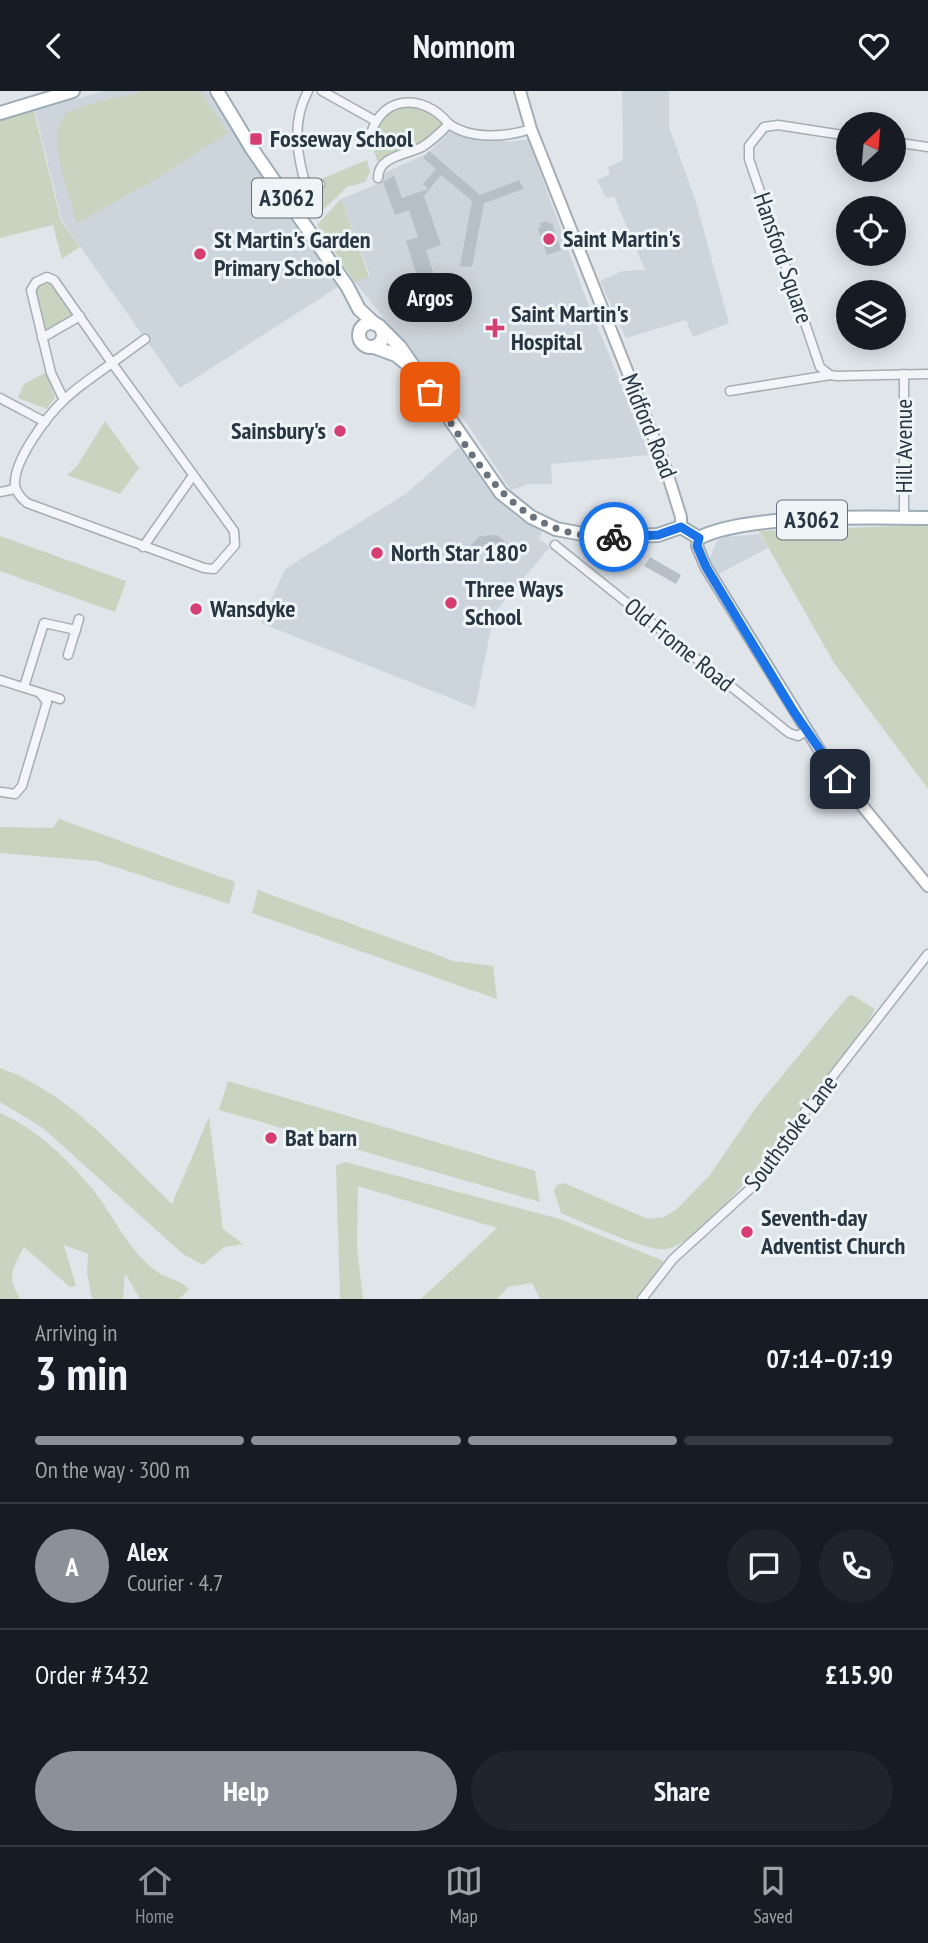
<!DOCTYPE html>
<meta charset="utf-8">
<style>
:root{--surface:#171b24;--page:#20242c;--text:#f1f3f6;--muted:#9ea1a6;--line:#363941;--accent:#8c9099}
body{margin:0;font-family:"PT Sans Narrow",sans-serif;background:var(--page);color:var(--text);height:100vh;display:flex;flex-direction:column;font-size:26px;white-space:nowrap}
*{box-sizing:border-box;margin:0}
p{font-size:23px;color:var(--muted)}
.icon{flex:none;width:38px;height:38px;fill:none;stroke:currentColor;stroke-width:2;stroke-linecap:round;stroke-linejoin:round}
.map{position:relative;height:1208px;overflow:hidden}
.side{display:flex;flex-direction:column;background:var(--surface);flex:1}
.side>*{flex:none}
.needle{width:46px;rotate:26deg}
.fabs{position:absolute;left:836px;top:21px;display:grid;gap:14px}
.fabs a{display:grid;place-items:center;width:70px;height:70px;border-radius:50%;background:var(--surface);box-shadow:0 4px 18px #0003;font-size:35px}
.pin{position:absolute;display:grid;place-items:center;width:60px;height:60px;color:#fff;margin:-30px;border-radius:14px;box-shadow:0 4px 10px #0006}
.courier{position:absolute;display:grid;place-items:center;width:70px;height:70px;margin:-35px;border:5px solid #1a73e8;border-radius:50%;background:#fff;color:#222;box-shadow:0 2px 9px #0007}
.bubble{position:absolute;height:49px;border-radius:24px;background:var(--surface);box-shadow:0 4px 18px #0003;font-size:23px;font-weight:700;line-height:49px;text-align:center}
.overview em{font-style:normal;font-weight:700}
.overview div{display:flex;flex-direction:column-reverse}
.overview{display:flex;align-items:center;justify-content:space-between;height:119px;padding:0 35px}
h1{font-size:46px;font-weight:700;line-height:52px}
.bar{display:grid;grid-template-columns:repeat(4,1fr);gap:10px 7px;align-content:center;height:84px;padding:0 35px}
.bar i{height:9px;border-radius:5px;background:var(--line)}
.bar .selected{background:var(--accent)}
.bar p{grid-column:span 4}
.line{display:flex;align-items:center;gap:18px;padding:0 35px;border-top:2px solid var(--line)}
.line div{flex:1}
.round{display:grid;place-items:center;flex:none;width:74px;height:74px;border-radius:37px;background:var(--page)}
.button{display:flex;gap:14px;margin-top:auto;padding:14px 35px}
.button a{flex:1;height:80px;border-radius:42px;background:var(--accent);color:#fff;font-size:28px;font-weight:700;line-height:80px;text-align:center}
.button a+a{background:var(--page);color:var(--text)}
header{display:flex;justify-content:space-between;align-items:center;height:91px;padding:0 35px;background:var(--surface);font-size:32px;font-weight:700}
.menu{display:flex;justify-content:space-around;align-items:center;height:98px;border-top:2px solid var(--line);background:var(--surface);font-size:19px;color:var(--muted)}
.menu a{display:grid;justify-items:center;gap:4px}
.menu .selected{color:var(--accent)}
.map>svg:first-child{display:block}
</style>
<header><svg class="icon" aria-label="back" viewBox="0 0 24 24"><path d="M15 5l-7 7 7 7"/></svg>Nomnom<svg class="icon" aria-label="heart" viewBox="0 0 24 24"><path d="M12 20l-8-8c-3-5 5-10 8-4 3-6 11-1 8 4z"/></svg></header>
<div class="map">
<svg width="928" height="1208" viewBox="0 0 928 1208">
<rect width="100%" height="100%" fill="#e0e5ea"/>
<!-- built -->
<g fill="#cdd5dc">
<path d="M103,0H206L210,3L338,196L180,297L62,130L35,20Z"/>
<path d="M622,0H669V36L696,111L729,232L693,246L686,229L626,247L600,190L622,180L645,179L614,105L606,107L597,89L610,83L608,76L623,69Z"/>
<path d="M449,41L509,51L528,48L585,205L650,364L551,373L552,393H529L511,399L466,331L355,191L370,184L341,108L382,91L380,84L428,62Z"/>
<path d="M461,354L498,408L518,427L542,440L539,448L550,456L494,522L475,617L261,532L285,478L407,402Z"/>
<path d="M760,443L768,457L717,484L710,467L717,450L725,446Z"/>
</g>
<!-- green -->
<g fill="#c9d4c0">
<path d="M145,0H200L228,42L153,90L77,132C71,108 40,33 71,20C93,10 121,6 145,0Z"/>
<path d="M396,14H425L443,32L423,51L377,70L372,51L378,50L379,41L373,40L376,32Z"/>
<path d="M34,20L61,130L80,156L62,168L53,134L0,147V30Z"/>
<path d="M367,69L370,81L365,91L347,96L322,120L306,114L303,105L323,96L321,88Z"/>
<path d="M341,108L369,185L355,192L317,134Z"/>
<path d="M44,192L53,193L76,225L44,242L36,203L38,196Z"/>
<path d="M47,281L55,306L47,318L18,307L24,293Z"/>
<path d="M105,330L139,377L120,403L67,384L77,375Z"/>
<path d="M928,434V698L834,572L759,440Z"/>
<path d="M0,445L126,490L115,521L0,480Z"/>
<path d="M59,728L235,791L229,813L97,770L0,762V736L53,737Z"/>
<path d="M258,799L454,870L493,875L497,908L252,822Z"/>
<path d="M852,904L875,918L869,929C835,974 715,1150 666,1158C647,1161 583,1131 561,1122L554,1100L557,1094L564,1092L648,1128L664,1126L677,1118L710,1084L757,1015L848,905Z"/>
<path d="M0,977C71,1002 118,1062 172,1113L209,1026L223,1138L243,1153L224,1156L203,1174L183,1163L43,1037L0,1011Z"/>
<path d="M228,990L535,1080L540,1111L219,1019Z"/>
<path d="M0,1022C37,1038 69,1069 94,1100C114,1126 129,1160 156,1180C167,1188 179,1188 189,1198L179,1208H140L125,1182L123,1208H92L87,1182L88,1163L64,1154L76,1195L70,1196L24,1156C12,1178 7,1186 20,1208H0Z"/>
<path d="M345,1071L560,1128L664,1170L636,1208H540L532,1192L508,1196L497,1208H421L497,1137L358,1095L357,1156L363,1208H340L336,1075Z"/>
</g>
<!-- building -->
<g fill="#b6bfc7">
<path d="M429,60L480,104L519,89L524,98L484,112L472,176L460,175L472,110L441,84L424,105L441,154L426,159L435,187L429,189L431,194L421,198L406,150L418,146L409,119L395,124L383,91L394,85L402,107L428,98L423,93L436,78L423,67Z"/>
<path d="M547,130L548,133L552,132L561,159L547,164L538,137L541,136L540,132Z"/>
<path d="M497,444L509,454L503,461L493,453H485L478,460L471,454L480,445Z"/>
<path d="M650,466L681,484L676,493L644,475Z"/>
</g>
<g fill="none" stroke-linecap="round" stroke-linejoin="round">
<defs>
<g id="minor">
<path d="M322,0L374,29"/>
<path d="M849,45L778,34L764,36L749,55V68L820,276L830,284L837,285L928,283"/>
<path d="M894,51L928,56"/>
<path d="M369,52C376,4 422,0 449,33"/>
<path d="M378,87C378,65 406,64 422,56C432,50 440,42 449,33C471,49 507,46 531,38"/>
<path d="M307,98C297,66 291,31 308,0"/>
<path d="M295,103L320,93"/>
<path d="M42,247L80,225"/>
<path d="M112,272L234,440L235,454L214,478L204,477L27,412C21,407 16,402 15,394C13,370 47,325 64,309C78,295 96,284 112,272Z"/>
<path d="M904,283V426"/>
<path d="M730,300L830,284"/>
<path d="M0,307L45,331"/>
<path d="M64,309L51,282L31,199L36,191L47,186L54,189L112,272L145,248"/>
<path d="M0,401L15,398"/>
<path d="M555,454L789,642L798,645L806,640"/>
<path d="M143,456L192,386"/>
<path d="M68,564L79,528"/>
<path d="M0,589L60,608"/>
<path d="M24,596L44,532L76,539"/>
<path d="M2,701L15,703L22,695L47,611L40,602"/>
<path d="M642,1208L673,1168L752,1096L804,1022L928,863"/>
</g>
<g id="secondary">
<path d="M520,0L531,38L665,375L681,426V436"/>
<path d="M699,447L697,455L706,476L828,673L928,795"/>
</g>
<g id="primary">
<path d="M217,0L252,58L347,195L359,218L375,233"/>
<path d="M0,22L73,0"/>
<circle cx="371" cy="244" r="12"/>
<path d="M379,235L400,256L501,402L531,426L556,438L599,446L658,444L681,436L699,447C744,423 874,426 928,427"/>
<path d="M374,256L396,264L407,273"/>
</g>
</defs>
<!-- minor casing -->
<use href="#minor" stroke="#a5adb4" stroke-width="11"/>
<!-- secondary casing -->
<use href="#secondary" stroke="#a5adb4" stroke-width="14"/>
<!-- primary casing -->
<use href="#primary" stroke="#9eacb6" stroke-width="16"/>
<!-- minor -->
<use href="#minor" stroke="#f3f5f8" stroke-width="8"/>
<!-- secondary -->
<use href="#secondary" stroke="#fff" stroke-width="10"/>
<!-- primary -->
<use href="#primary" stroke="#fff" stroke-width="12"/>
</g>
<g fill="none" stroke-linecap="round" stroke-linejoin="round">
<!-- done -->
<path stroke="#68737d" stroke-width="7" stroke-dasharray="0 12.6" d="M430,301C480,373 513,449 614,446"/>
<!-- route -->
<path stroke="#1a73e8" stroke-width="9" d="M614,446L658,444L681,436L699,447L697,455L706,476L794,621L840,688"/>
</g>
<!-- markers -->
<g fill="#d63d70" stroke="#eff4f7" stroke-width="2.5">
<rect x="249" y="41" width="14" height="14" rx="3.5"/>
<circle cx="549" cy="148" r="7"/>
<circle cx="200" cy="163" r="7"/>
<path d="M491.5 226.5h7v7h7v7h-7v7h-7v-7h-7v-7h7z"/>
<circle cx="340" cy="340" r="7"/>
<circle cx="377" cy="462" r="7"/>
<circle cx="451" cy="512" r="7"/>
<circle cx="196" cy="518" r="7"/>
<circle cx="271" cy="1047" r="7"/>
<circle cx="747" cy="1141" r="7"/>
</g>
<g text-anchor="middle" stroke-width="6" stroke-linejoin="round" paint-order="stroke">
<!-- shield labels -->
<g fill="#eff4f7" stroke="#636f78" stroke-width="2">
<rect x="252" y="87.5" width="70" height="39" rx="5"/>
<rect x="777" y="409.5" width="70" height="39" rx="5"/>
</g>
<g font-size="23" font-weight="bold" fill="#273642">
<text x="287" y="115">A3062</text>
<text x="812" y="437">A3062</text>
</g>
<!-- poi labels -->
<g font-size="24" font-weight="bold" fill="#273642" stroke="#eff4f7" text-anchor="start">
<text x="270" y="56">Fosseway School</text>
<text x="563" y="156">Saint Martin's</text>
<text x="214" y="157">St Martin's Garden<tspan x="214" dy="28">Primary School</tspan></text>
<text x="511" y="231">Saint Martin's<tspan x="511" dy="28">Hospital</tspan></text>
<text x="326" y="348" text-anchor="end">Sainsbury's</text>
<text x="391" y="470">North Star 180°</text>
<text x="465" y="506">Three Ways<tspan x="465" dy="28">School</tspan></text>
<text x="210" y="526">Wansdyke</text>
<text x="285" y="1055">Bat barn</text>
<text x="761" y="1135">Seventh-day<tspan x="761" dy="28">Adventist Church</tspan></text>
</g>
<!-- street labels -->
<g font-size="24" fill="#273642" stroke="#eff4f7">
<text transform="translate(783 167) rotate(71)" y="8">Hansford Square</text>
<text transform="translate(649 335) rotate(68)" y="8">Midford Road</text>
<text transform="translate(904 355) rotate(-90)" y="8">Hill Avenue</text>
<text transform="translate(679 554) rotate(39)" y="8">Old Frome Road</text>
<text transform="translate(791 1042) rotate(-53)" y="8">Southstoke Lane</text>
</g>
</g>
</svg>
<div class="fabs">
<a><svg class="needle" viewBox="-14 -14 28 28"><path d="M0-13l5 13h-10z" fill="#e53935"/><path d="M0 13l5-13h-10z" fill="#9ea1a6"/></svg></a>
<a><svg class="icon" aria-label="locate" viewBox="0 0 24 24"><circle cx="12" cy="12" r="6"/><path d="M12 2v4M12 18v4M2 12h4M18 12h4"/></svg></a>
<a><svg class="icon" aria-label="layers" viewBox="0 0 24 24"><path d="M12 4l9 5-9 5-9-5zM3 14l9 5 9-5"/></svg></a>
</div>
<div class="pin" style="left:430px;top:301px;background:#ea580c"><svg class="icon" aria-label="bag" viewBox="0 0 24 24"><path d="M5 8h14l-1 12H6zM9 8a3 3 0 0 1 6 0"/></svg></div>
<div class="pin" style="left:840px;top:688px;background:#1f2937"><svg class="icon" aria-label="home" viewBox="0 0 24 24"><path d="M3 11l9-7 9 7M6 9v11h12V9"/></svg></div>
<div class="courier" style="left:614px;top:446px"><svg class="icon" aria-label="bike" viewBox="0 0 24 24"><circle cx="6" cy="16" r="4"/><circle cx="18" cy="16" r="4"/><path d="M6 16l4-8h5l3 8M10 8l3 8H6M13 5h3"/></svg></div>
<div class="bubble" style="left:388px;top:182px;width:84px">Argos</div>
</div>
<section class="side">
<div class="overview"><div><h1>3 min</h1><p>Arriving in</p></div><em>07:14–07:19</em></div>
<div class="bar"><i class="selected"></i><i class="selected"></i><i class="selected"></i><i></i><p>On the way · 300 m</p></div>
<div class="line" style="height:126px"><b class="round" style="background:var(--accent);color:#fff">A</b><div><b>Alex</b><p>Courier · 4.7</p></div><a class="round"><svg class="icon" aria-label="chat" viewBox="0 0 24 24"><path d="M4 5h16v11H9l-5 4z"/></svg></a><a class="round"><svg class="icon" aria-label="phone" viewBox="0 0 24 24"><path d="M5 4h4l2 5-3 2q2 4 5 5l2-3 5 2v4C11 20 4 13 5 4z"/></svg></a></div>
<div class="line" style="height:91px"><div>Order #3432</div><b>£15.90</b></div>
<div class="button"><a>Help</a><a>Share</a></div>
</section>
<nav class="menu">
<a class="selected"><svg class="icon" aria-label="home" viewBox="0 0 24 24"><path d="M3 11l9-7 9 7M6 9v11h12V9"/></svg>Home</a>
<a><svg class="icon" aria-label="map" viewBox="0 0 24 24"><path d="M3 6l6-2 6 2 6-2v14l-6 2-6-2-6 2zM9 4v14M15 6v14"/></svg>Map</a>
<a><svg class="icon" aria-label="saved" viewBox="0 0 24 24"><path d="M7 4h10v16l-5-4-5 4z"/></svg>Saved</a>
</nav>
